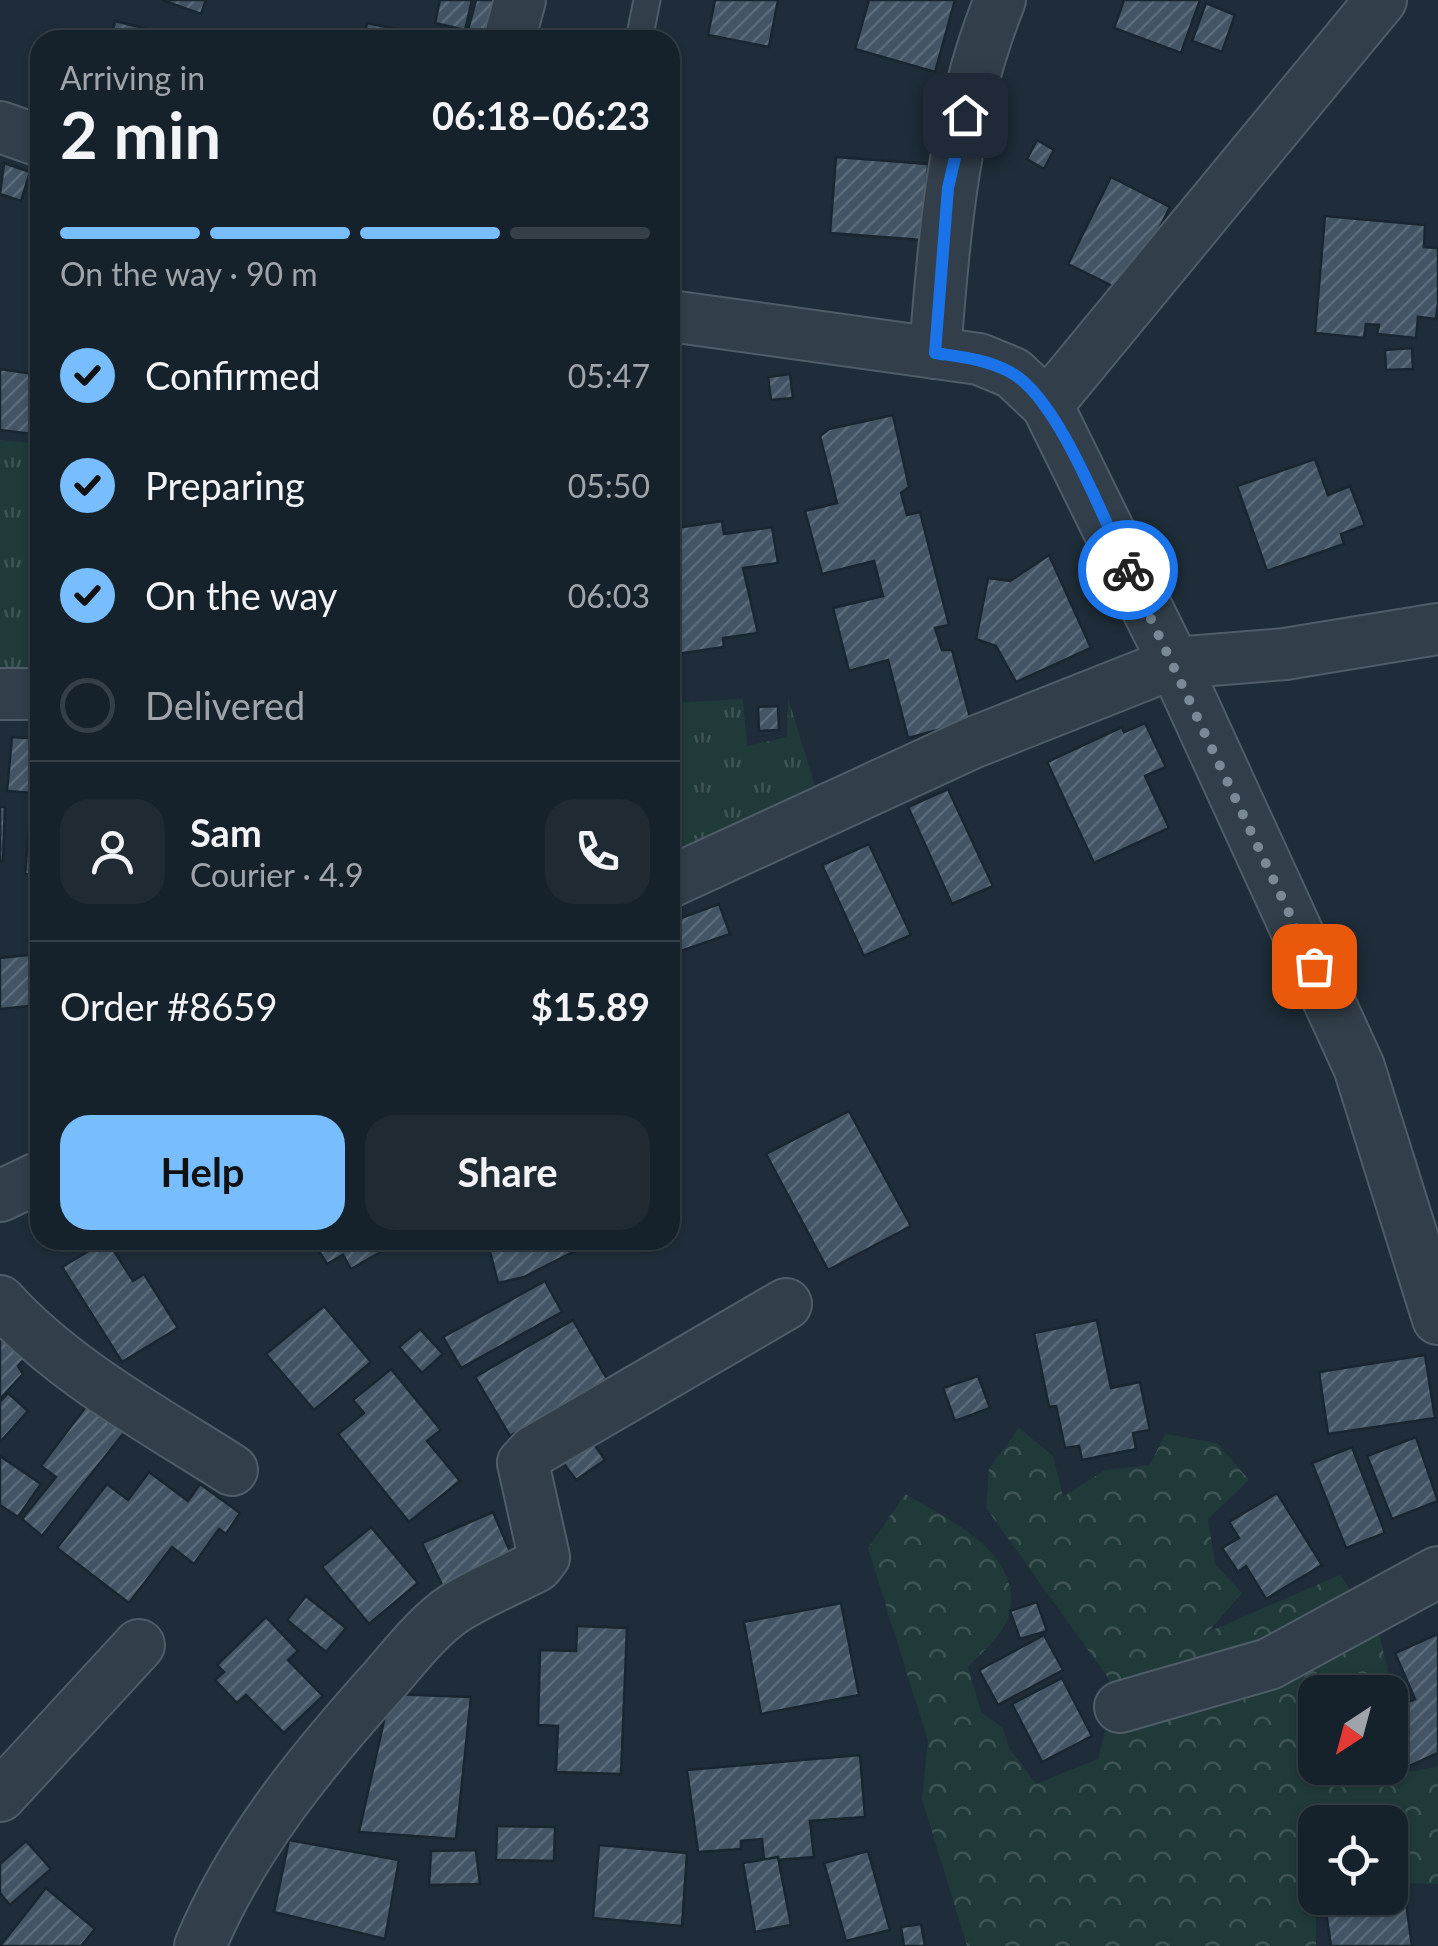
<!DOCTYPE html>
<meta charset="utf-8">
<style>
:root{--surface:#16222b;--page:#1f2a33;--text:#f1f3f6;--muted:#9ea4a9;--line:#353f47;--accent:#78beff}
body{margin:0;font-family:Lato,sans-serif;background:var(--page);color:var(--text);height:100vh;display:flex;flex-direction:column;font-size:38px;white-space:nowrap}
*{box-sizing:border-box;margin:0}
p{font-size:32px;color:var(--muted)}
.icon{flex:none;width:55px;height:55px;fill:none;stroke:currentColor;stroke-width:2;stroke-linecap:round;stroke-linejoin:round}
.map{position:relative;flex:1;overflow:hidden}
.panel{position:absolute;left:30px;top:30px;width:650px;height:1220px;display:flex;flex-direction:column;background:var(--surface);border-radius:30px;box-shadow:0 2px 8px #0004,0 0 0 2px var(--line)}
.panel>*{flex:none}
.needle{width:65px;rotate:216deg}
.fabs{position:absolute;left:1298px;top:1675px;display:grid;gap:20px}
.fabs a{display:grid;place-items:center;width:110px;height:110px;border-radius:20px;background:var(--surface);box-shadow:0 2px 8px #0004,0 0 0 2px var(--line);font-size:50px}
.pin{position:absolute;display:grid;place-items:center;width:85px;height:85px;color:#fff;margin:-42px;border-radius:20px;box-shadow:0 5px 15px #0006}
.courier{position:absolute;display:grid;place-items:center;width:100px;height:100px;margin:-50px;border:8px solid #1a73e8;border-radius:50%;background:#fff;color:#222;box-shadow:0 2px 12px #0007}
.headline em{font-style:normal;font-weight:700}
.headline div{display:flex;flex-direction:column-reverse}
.headline{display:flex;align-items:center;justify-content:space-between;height:170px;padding:0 30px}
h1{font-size:65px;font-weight:700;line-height:75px}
.bar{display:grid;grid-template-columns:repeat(4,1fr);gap:15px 10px;align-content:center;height:120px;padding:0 30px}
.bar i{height:12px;border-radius:8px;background:var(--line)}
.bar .current{background:var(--accent)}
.bar p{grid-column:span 4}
.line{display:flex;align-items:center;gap:25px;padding:0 30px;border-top:2px solid var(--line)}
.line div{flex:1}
.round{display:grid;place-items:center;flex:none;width:105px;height:105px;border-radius:30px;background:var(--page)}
ol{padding:0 30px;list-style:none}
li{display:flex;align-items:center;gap:30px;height:110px}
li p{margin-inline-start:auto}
li .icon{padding:10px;border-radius:50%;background:var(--accent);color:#111;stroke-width:4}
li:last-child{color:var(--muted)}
li i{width:55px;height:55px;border:5px solid var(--line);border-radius:50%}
.action{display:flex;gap:20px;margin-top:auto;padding:20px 30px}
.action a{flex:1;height:115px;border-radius:30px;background:var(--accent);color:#111;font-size:40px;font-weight:700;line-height:115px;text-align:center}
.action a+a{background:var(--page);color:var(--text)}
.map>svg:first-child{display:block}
</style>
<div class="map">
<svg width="1438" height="1946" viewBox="0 0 1438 1946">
<defs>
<pattern id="grass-tufts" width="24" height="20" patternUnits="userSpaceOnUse" patternTransform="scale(2.5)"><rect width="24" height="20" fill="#203a3a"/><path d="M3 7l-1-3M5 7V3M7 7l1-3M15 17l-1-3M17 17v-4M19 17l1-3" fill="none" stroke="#3e5455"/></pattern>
<pattern id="forest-crowns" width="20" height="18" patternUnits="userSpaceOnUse" patternTransform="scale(2.5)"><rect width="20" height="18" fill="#203a3a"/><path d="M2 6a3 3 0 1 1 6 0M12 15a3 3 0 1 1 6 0" fill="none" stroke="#3e5455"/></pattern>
<pattern id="building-hatch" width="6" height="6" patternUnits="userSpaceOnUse" patternTransform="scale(2.5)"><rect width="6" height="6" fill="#435564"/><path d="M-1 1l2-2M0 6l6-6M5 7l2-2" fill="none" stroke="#5b6b79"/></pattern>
</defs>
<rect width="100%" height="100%" fill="#1e2d39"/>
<!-- grass -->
<g fill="url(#grass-tufts)">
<path d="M0,440L40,444V678L36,669H0Z"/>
<path d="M788,698L819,799L670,861V703L743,699L747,746L787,737Z"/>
</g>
<!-- forest -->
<path fill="url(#forest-crowns)" d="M1019,1428L1053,1456L1063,1497L1105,1470L1150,1465L1165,1434L1217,1443L1249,1480L1208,1519L1215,1564L1242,1593L1208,1632L1340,1575L1379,1633L1391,1685L1381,1692H1315V1768C1355,1768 1402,1778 1438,1766V1884L1390,1883V1822H1315L1316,1946H967L922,1799L928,1741L868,1548L905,1494C946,1518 1020,1551 1010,1610C1007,1632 983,1651 968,1667L981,1712L1003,1728L1009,1748L1036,1784L1098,1759L1109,1717V1679L986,1508L989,1469Z"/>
<!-- building -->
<g fill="url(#building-hatch)" stroke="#192630" stroke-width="2.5">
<path d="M162,0H206L201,14Z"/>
<path d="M440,0H472L465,30L435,23Z"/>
<path d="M476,0H502L493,37L468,30Z"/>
<path d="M715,0H778L769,47L708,35Z"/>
<path d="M869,0H955L935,72L855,49Z"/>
<path d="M1124,0H1200L1181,53L1114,28Z"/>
<path d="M1206,3L1235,15L1222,52L1192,41Z"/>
<path d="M115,21L191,40H111Z"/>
<path d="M367,23L401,30L399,40H346L347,36L364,40Z"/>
<path d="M1037,140L1054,150L1044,169L1027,159Z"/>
<path d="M836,157L928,164L922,240L830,233Z"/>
<path d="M4,163L30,172L21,201L0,194Z"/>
<path d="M1111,177L1170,207L1127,293L1068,264Z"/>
<path d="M1325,216L1425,225L1424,247L1438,248V303L1436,319L1418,317L1416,338L1377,334L1379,325L1366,324L1364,338L1315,333Z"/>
<path d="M1412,348L1413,369L1386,370L1385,350Z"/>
<path d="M0,369L40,375V435L0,430Z"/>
<path d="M790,374L793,398L771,400L768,377Z"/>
<path d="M893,415L909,487L901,493L907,515L920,512L949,625L935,628L942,650H952L971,721L908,738L888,660L849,671L833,608L883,596L874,561L822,574L805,511L837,503L820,436L829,429Z"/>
<path d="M1315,459L1328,495L1350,486L1365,525L1341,534L1344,544L1267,571L1237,486Z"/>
<path d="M722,521L724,534L772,527L778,563L743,568L758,633L723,638L724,647L670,655V529Z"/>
<path d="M1049,555L1091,648L1016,682L996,646L976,639L988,578L1010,581Z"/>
<path d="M778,706L779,730L759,731L758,707Z"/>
<path d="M1145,723L1166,767L1145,776L1169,828L1094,863L1047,762L1122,727L1124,732Z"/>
<path d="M12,737L40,739V875L25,874L32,793L7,791Z"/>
<path d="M948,789L993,886L952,904L908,807Z"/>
<path d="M0,807H5L3,861H0Z"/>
<path d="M869,844L911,935L864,956L822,865Z"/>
<path d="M719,904L730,934L678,952L670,922Z"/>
<path d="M38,954L40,1005L0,1009V958Z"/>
<path d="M849,1111L911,1226L828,1270L766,1154Z"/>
<path d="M107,1240L133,1281L144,1274L178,1328L122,1362L62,1267Z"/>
<path d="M312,1240H387L391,1246L351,1269L343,1255L327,1264Z"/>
<path d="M487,1240H614L581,1248L524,1277L498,1283Z"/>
<path d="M545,1281L562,1312L461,1368L443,1337Z"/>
<path d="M324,1306L371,1362L314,1410L266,1354Z"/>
<path d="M573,1320L607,1379L510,1436L475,1377Z"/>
<path d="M1097,1320L1111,1388L1140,1382L1150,1430L1133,1433L1136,1449L1082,1460L1079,1446L1065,1448L1056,1406L1049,1407L1034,1333Z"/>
<path d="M420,1329L443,1354L422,1373L399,1347Z"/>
<path d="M0,1332L27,1356L18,1366L23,1374L0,1399Z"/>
<path d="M1425,1355L1435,1418L1328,1434L1319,1372Z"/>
<path d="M391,1369L441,1430L427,1441L460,1481L409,1522L338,1434L364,1413L353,1400Z"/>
<path d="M978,1376L990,1408L955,1421L943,1388Z"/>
<path d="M8,1393L28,1411L0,1442V1402Z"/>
<path d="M90,1401L127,1429L42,1536L22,1519L56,1477L41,1466Z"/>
<path d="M1416,1437L1438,1501L1392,1519L1367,1456Z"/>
<path d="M592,1441L605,1460L576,1480L562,1461Z"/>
<path d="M1352,1447L1385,1533L1346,1548L1312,1463Z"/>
<path d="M0,1456L41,1484L18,1517L0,1505Z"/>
<path d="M149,1472L188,1501L200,1484L240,1513L226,1534L219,1529L194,1564L172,1547L129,1603L57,1548L107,1484L128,1500Z"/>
<path d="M1277,1493L1322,1565L1266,1599L1246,1566L1238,1572L1222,1548L1239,1538L1229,1522Z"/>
<path d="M493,1512L512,1556L443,1587L422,1543Z"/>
<path d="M371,1527L418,1583L369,1624L322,1567Z"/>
<path d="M306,1596L346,1628L326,1652L287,1620Z"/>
<path d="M1037,1602L1047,1631L1020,1639L1010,1611Z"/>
<path d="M841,1603L859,1695L761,1714L744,1622Z"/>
<path d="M266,1617L298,1651L288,1660L323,1696L284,1733L246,1695L237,1703L215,1680L224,1672L217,1665Z"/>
<path d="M577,1626L627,1628L621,1774L556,1772L558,1726L538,1725L540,1650L576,1651Z"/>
<path d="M1438,1634V1753L1403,1769L1390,1740V1710L1415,1699L1395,1653Z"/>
<path d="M1044,1635L1063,1670L998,1705L979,1670Z"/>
<path d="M1062,1678L1092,1736L1042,1762L1012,1704Z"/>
<path d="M390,1694L471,1697L456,1839L359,1832Z"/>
<path d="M860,1755L865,1817L810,1821L814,1857L764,1861L762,1839L741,1841V1849L698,1852L687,1770Z"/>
<path d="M497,1826L555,1827L554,1861L496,1860Z"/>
<path d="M289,1840L399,1860L385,1939L274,1912Z"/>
<path d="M26,1841L51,1869L10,1905L0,1893V1864Z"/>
<path d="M599,1845L687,1853L682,1926L593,1918Z"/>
<path d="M476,1850L480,1884L429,1885L431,1851Z"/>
<path d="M868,1851L890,1930L846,1941L824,1863Z"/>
<path d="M778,1857L791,1925L755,1932L743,1863Z"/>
<path d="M46,1888L95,1929L81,1946H0Z"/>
<path d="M1406,1903L1412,1946H1331L1326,1912Z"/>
<path d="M921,1924L925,1946H904L901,1927Z"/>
</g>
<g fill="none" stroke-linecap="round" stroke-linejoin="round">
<defs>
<path id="service" d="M639,40L647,0"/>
<g id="minor">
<path d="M509,40L520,0"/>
<path d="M0,127L40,141"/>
<path d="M670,316L979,359L1013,373L1047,405L1174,663L1359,1067L1438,1319"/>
<path d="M935,353C944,232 954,114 1000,0"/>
<path d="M1047,405L1381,0"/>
<path d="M0,694H40"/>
<path d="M670,882L972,743L1174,663L1285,654L1438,629"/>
<path d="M0,1196L40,1177"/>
<path d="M0,1301C63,1371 154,1420 232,1470"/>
<path d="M1120,1707L1269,1664L1438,1572"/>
<path d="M0,1796L139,1645"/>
<path d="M200,1946C242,1845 313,1759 386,1678C407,1654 428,1626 455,1608C481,1592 510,1580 537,1566L544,1557L523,1463L534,1451L786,1304"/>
</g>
</defs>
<!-- service casing -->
<use href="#service" stroke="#4f5d68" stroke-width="29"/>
<!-- minor casing -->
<use href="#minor" stroke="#4f5d68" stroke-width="54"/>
<!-- service -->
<use href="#service" stroke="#323f4a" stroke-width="25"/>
<!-- minor -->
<use href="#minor" stroke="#323f4a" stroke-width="50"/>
</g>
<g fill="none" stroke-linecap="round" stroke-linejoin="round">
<!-- done -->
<path stroke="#7a8995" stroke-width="10" stroke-dasharray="0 18" d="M1128,570L1314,966"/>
<!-- route -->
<path stroke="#1a73e8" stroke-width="12" d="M965,115L948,188L935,353C961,357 986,359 1010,372C1058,397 1103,519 1128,570"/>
</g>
</svg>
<div class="fabs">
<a><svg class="needle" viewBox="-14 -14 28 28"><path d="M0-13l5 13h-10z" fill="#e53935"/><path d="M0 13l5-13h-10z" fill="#9ea4a9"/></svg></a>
<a><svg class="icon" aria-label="locate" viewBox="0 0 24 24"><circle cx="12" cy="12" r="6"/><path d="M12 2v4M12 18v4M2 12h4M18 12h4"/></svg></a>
</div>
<div class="pin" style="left:1314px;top:966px;background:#ea580c"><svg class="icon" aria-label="bag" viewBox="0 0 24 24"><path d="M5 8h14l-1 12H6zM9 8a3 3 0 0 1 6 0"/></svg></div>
<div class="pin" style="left:965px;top:115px;background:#1f2937"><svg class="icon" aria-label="home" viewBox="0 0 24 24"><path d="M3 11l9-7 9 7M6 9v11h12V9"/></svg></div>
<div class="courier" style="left:1128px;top:570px"><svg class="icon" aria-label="bike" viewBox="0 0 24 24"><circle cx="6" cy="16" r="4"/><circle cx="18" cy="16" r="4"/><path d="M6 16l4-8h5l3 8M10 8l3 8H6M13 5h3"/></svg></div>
<section class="panel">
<div class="headline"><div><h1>2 min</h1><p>Arriving in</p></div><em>06:18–06:23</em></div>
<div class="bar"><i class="current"></i><i class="current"></i><i class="current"></i><i></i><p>On the way · 90 m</p></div>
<ol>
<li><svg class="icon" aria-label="check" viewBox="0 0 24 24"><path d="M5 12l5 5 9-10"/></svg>Confirmed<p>05:47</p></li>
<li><svg class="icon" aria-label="check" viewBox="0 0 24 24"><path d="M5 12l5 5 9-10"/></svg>Preparing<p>05:50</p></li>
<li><svg class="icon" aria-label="check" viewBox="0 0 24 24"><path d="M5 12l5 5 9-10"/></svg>On the way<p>06:03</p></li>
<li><i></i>Delivered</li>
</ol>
<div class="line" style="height:180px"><a class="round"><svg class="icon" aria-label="person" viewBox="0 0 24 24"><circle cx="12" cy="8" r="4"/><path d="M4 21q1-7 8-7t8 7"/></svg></a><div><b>Sam</b><p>Courier · 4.9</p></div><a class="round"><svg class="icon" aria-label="phone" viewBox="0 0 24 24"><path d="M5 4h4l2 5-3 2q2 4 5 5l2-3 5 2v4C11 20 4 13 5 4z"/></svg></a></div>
<div class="line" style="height:130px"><div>Order #8659</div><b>$15.89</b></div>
<div class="action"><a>Help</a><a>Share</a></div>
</section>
</div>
